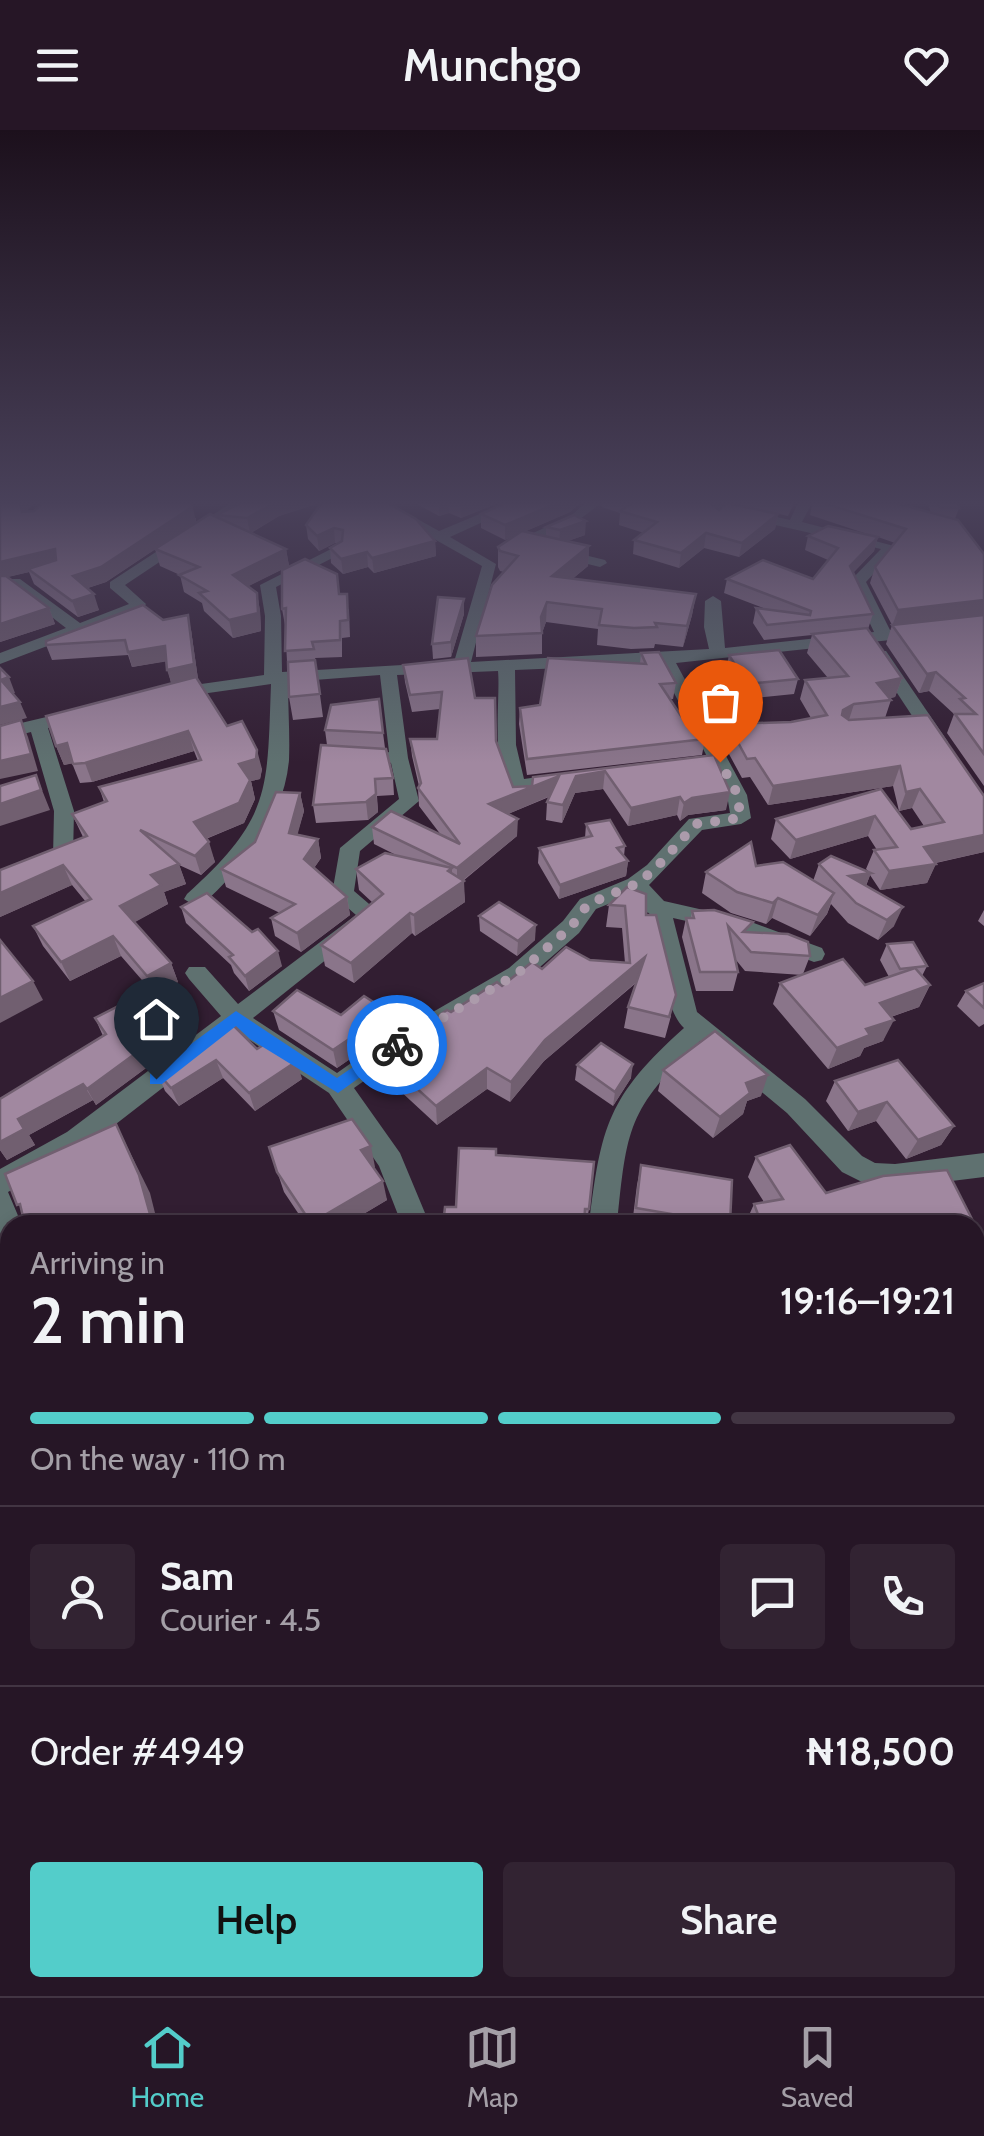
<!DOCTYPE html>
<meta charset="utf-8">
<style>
:root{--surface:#261626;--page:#322332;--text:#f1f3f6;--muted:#a49fa7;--line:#423543;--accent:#53cdca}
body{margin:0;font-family:Cabin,sans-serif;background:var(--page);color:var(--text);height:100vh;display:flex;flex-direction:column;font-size:38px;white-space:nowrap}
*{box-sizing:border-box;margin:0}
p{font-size:32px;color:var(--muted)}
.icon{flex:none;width:55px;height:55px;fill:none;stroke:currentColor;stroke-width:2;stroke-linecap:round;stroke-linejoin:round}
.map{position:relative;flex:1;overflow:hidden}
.side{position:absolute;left:0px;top:1085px;width:985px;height:782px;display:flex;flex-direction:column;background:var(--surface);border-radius:30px 30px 0 0;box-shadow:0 5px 15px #0003,0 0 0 2px var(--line)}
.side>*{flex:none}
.pin{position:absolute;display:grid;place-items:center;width:85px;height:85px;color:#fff;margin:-102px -42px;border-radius:50% 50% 50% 0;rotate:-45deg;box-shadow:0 0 10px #0007}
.pin .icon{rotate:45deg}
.courier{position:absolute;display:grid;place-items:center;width:100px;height:100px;margin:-50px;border:8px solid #1a73e8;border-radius:50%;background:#fff;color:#222;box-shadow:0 2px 12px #0007}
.headline em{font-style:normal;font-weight:600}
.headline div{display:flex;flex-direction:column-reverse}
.headline{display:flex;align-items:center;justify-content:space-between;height:170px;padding:0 30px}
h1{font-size:65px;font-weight:600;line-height:75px}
.bar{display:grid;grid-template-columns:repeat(4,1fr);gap:15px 10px;align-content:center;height:120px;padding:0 30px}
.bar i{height:12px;border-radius:8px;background:var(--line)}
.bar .on{background:var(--accent)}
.bar p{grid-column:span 4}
.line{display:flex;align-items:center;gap:25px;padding:0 30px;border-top:2px solid var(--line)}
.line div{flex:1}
.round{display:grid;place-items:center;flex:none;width:105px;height:105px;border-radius:10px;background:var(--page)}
.cta{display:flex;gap:20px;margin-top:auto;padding:20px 30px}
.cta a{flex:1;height:115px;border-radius:10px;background:var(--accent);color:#111;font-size:40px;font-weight:600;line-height:115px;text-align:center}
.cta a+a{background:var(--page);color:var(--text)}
header{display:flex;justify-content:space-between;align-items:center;height:130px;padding:0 30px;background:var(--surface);font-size:45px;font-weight:600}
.tab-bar{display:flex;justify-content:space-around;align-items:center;height:140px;border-top:2px solid var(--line);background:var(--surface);font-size:28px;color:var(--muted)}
.tab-bar a{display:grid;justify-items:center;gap:5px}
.tab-bar .on{color:var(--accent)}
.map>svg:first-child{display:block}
</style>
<header><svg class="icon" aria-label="menu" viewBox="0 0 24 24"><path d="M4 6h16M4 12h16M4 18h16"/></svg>Munchgo<svg class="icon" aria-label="heart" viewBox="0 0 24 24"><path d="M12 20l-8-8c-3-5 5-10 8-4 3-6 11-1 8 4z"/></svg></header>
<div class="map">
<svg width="984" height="1866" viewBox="0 0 984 1866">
<rect width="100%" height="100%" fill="#321e32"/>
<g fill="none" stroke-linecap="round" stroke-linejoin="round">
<!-- minor -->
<g fill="#5f7170" fill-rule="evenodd">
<path d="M234,371H251L125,455L146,474L142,480L0,534V523L66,498L10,455V449H20L80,493L129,474L110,458V452Z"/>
<path d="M367,371H385L439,401L499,376L511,379L450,407L496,434L471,532L709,519L704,497L705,471L713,466L721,471L725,518L874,502L850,451L881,419L670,371H704L790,390L799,371H813L802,392L898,417L866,452L890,500L984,490V500L676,533L747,665L751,688L741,694L702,700L649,755L664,771L743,789L822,818L825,824L822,830L814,832L731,801L673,788L697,882L805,969L862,1026L875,1033L895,1034L984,1023V1047L895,1058L862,1052L842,1042L787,983L700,911C627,980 627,998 617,1095H589C601,996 608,966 684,898C663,880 661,812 649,783L638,780L635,775L638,770L633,764L596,779L579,803L525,850L399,926L354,958L400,1023L430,1095H402L379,1036L329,963L236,901L85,1018L8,1062L22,1095H10V1115L0,1111V1039L67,1002L221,886L189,849L185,843L189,837H205L238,874L356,785L332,764L340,718L399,669L391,633L375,627L389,622L380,545L288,552C288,578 290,604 289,630C284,689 244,736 203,774L195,776L184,769L187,764C272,688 267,660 271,554L173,568L164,563L173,558L264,545L265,486L260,455L337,416L342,417V423L276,457L281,486L282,542L454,532L482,436ZM659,534L727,665L730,683L689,689L647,735L628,749L580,769L563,791L509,838L381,912L337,943L253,888L382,785L354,761L360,721L419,671L408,628L397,545L498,541C501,571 487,661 522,673L532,667L529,660L566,655L576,649L566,643L524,649L516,615L515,540Z"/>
<path d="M587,371H602C587,388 519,430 501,418L572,385Z"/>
<path d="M556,418L605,430L607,433L600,437L551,425V419Z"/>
<path d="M874,521H886L948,612L946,616H932L872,525Z"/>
<path d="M80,579L86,580V588L48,598L74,681L73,727L63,734L53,727L54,681L31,602L0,610V598Z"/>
<path d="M10,1249V1281L0,1285V1253Z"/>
<path d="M975,1386L984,1388V1422L975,1420Z"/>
<rect x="208" y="1858" width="44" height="8"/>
</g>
</g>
<!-- wall -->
<g fill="#8a758a">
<path d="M0,371L27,381L196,388V392L106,452L88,458L99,480L78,487L34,454L29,442L7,447L49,478L55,494L0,512Z"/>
<path d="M245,371H384L435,411L436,426L374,443L368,437L343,444L331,433L330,418L338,413H335L319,421L308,409L306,395L323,372L279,386L251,403L286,419L289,436L248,456L257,463L260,481L261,501L233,508L204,481L202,473L184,462L180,445L160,436L155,419Z"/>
<path d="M414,371H582L570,382L524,402L546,406V397L585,405L568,411L589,416L588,436L572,449L696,464L692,485L683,517L655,514L654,518L631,519L597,515L598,499L546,492L542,503V524L476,527V506L504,442L500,441L498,437V417L517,405L505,410L481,398V384L508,372L498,373L461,388L449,383L439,386L415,373Z"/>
<path d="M602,371H708L719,380L778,384L775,399L739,427L704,418L679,438L633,424L634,410L644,403L619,395L620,383L602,377Z"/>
<path d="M737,371H795L788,386L737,374Z"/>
<path d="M813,371H888L931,383L927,371H957L959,378L955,389L984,424V656L947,603L954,584L929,561L919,563L886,514L892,495L870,453L875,437L895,413L878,407L874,421L853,443L873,484L868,499L902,548L895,567L890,568L891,570L885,588L984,666V722L936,733L927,753L880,760L870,745L866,756L894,796L878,810L848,793L831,774L827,784L810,806L772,788L766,794L731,783L702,763L706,742L756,736L813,751L819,734L868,741L866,739L874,720H877L868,706L790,729L771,709L776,689L881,659L911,699L924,696L912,678L899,681L893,656L768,675L750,647L742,648L723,613L728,594L791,592L811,588L800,569L805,550L828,548L807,523L812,505L764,510L753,493L756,478L766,479L724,463L727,449H813L828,430L805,420L808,406L876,407L810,385Z"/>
<path d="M339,464L349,480L350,507L342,508V527L315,528L323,587L293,590L289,567L285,495L282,479Z"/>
<path d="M464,469V484L451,527L433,529L432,514Z"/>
<path d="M163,490L191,500L198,549L227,596L262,639L260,649L251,651L255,669L244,693L206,709L215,732L201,745L179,735L186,754L164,762L168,774L134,792L171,833L178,852L155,865L121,826L70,851L43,816L33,796L86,772L72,755L0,787V740L83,707L72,684L104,672L99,657L198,631L194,621L92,652L80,653L72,633L64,635L56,616L171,553L166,531L132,537L128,525L52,530L46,515Z"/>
<path d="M641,523L676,553L673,569H670L689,598L705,609L702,625L527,645L519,594L520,578L540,575L640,533Z"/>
<path d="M729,525L798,549L794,564L743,569L726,540Z"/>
<path d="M403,535L475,568L496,611L513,657L532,656L533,647L714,625L726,680L688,685L680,691L677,685L628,696L603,659L575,663L562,693L546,690L547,672L549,667L508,684L517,706L463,751L465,772L415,806L412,803L354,853L325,836L321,815L373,773L359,760L356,739L396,725L374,714L372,697L441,705L419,676L418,658L419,656L412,626L410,609H437L440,579L412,582L405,552Z"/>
<path d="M325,600L383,603L385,618L393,648L394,665L377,666L378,682L368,690L316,693L313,675L327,615Z"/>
<path d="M300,663L304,681L297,704L318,709L321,728L314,738L347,767L350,785L301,822L275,806L271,788L280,783L226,757L221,739L255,712Z"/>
<path d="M586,694L625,716L624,726L628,731L626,746L559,769L538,733L539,718L585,708Z"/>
<path d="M627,757L671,886L665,908L624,898L628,877L636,853L544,931L510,972L487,959L437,995L384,946L381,926L451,882L502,856L542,839L590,830L625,833L622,798L606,797L609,775Z"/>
<path d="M181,777L282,836L249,861L234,843L231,835L186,793Z"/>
<path d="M984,780V796L978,791Z"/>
<path d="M692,781L810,826L803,844L865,855L889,847L880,830L887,814L927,836L922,846L930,855L919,877L891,887L883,911L864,918L860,926L828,939L773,874L780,853L802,845L745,841L736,830L738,842L733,861H696L682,807L686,788H691Z"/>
<path d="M479,786L535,810L517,826L480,801Z"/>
<path d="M984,853V894L979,897L957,876L966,861Z"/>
<path d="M273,881L341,885L389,882L392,900L337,938L279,900Z"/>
<path d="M95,888L162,904L169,921L96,975L93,970L29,1005L35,1015L7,1030L0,1020V969L103,906Z"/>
<path d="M257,919L302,949L255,981L223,948L179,976L165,961L157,942Z"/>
<path d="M577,935L631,948L613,976L575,950Z"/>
<path d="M663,940L761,966L747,971L743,984L713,1008L658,961Z"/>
<path d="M835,951L954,996L941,1015L906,1029L876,991L848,1001L826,971Z"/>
<path d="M269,1017L375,1037H374L387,1070L345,1095H306L284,1062Z"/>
<path d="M496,1025L589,1079L586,1095H443Z"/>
<path d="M756,1027L826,1063L975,1095H747L746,1092L754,1074L764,1072L748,1047Z"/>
<path d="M641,1035L732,1050L729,1095H632L637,1055Z"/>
<path d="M975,1096L984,1114V1139L975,1148Z"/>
<path d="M984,1164V1226L975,1185V1174Z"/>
<path d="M975,1318L984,1319V1375L975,1374Z"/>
<path d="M975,1411L984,1415V1559L975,1561Z"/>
<path d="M984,1594V1598L975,1808V1597Z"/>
<path d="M984,1849V1866H947L966,1858H975V1853Z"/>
<rect x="565" y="1858" width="90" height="8"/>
<path d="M682,1858H766L767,1866H682Z"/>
<path d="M797,1858H874L880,1866H790Z"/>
</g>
<!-- shaded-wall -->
<g fill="#715f70">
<path d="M20,371H36L24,384L22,382Z"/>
<path d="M278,371H324L279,386L250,403L247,388Z"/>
<path d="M448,371L449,383L439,386V372Z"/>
<path d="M466,371H498V373L461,388L460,374Z"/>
<path d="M562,371H582L570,382L505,410V395Z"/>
<path d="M192,373L196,392L106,452L78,461L73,446Z"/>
<path d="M778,384L775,399L739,427L742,413Z"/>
<path d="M586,391L585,405L559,414L560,400Z"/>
<path d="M334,398L335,413L319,421L317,406Z"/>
<path d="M706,403L704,418L679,438L681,423Z"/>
<path d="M878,407L874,421L846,450L850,436Z"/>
<path d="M435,411L436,426L374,443L372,428Z"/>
<path d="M589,416L588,436L551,467L552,446Z"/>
<path d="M55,419L60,434L28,439L29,442L0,449V432Z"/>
<path d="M286,419L289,436L237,462L233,445Z"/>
<path d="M367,422L368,437L343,444L341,429Z"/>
<path d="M257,463L260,481L261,501L233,508L229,490Z"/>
<path d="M94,464L99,480L78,487L72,471Z"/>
<path d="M696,464L692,485L683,517L687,496Z"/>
<path d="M464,469V484L451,527V512Z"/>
<path d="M984,470V486L892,496L898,480Z"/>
<path d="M547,472L546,492L542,503L541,487Z"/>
<path d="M49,478L55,494L0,512V494Z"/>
<path d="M188,485L191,500L198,549L172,555L167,540Z"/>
<path d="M165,516L169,531L132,537L128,522Z"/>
<path d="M936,542L929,561L919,563L927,544Z"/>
<path d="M9,547L15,563L8,566L1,550Z"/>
<path d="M902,548L895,567L871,572L877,553Z"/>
<path d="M20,572L27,588L0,595V577Z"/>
<path d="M854,574L848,593L837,599L843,580Z"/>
<path d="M21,590L28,607L38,641L0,649V631Z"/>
<path d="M188,601L194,621L92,652L85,633Z"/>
<path d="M67,613L75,633L64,635L56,616Z"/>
<path d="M257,620L262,639L260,649L251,651L255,669L244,693L200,711L194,692L239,634Z"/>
<path d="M900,636L893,656L768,675L773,656Z"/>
<path d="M605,641L603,659L575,663L562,693L563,675L576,646Z"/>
<path d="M36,645L50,680L0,696V674Z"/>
<path d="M559,646L557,663L489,692V674Z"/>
<path d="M375,649L378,682L368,690L366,672Z"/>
<path d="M920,659L912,678L899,681L906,662Z"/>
<path d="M730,662L726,680L688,685L680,691L684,673L692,668Z"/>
<path d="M300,663L304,681L293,721L289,703Z"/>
<path d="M680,667L677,685L628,696L631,678Z"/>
<path d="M875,686L868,706L790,729L796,710Z"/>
<path d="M518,689L517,706L457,755V738Z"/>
<path d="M984,705V722L916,737L924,717Z"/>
<path d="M318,709L321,728L308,747L304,729Z"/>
<path d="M209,712L215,732L201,745L195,726Z"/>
<path d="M628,731L626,746L559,769L560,755Z"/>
<path d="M179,734L186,754L164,762L168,774L128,796L120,776L151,745Z"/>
<path d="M936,734L927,753L880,760L889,741Z"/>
<path d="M63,735L72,755L0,787V763Z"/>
<path d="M452,738V759L464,751L465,772L415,806L414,785Z"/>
<path d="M871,743L863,763L849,746Z"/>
<path d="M834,763L827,784L810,806L818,785Z"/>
<path d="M347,767L350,785L301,822L297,803Z"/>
<path d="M778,768L772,788L766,794L773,773Z"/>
<path d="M903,777L894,796L878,810L887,790Z"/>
<path d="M410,783L412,803L354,853L351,833Z"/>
<path d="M536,795L535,810L517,826L518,811Z"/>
<path d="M113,806L121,826L70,851L61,832Z"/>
<path d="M278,821L282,836L249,861L245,846Z"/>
<path d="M645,827L641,848L544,931L510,972L511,952L545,910Z"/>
<path d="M171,833L178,852L155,865L147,846Z"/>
<path d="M33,851L43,870L0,893V868Z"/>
<path d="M930,855L919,877L870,894L880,873Z"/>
<path d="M389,882L392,900L337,938L333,920Z"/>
<path d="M894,890L883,911L864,918L860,926L828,939L837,918L866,899Z"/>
<path d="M162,904L169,921L96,975L87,959Z"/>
<path d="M216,930L223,948L179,976L171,958Z"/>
<path d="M297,931L302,949L255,981L249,963Z"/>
<path d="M633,934L631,948L613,976L615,962Z"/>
<path d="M487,938V959L437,995L436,976Z"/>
<path d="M768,945L761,966L747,971L743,984L713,1008L720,987L746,953Z"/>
<path d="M83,954L93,970L29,1005L35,1015L7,1030L0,1020V1012L18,989Z"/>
<path d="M887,972L876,991L848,1001L858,982Z"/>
<path d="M116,994L150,1063L158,1095H153Z"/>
<path d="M954,996L941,1015L906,1029L918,1010Z"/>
<path d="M371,1016L375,1037L365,1040L361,1020Z"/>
<path d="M383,1051L387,1070L345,1095H311V1093Z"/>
<path d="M0,1131L3,1159L10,1167V1224L0,1198Z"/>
<path d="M10,1232V1249L7,1246L0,1249V1235Z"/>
<path d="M10,1593V1602H0V1596Z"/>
<path d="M0,1670H10V1681Z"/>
<path d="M82,1858H101L95,1866H76Z"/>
</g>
<!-- building -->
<g fill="#a188a0" stroke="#715f70" stroke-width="2.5">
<path d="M0,371H20L22,382L34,381L45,371H186L192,373V377L101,437L73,446L94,464L72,471L28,439L56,430L55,419L0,432Z"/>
<path d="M245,371H278L247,388L217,385Z"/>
<path d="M323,371H384L416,389L435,411L372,428L367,422L341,429L330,418L342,411L343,400L334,398L317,406L306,395Z"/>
<path d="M510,371H562L505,395L481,384Z"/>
<path d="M629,371H708L719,380L726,373L778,384L742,413L706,403L681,423L634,410L657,392L620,381L633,373Z"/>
<path d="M817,371H888L958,390L984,424V470L898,480L875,437L906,399Z"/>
<path d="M937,371H957L959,378L939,377Z"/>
<path d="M210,384L286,419L233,445L257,463L258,483L229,490L199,463L207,461L179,445L199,437L155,419Z"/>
<path d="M574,385L586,391L560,400L546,397Z"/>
<path d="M828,396L878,407L850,436L873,484L767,495L756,478L810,485L811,481L727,449L763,430L813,449L838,418L808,406Z"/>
<path d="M522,401L589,416L552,446L696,464L687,496L655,493L657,497L634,498L599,495L602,479L547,472L541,487L542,503L476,506L492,455L518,426L500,421L498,417Z"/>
<path d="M305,429L337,444L339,464H347L348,490L340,491V510L312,512L314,519L285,521L286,478L282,479V440Z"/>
<path d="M0,446H6L49,478L0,494Z"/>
<path d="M438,467L464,469L451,512L432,514Z"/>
<path d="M143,475L163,490L188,485L194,534L167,540L165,516L128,522L125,510L46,515V511Z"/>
<path d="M984,485V624L955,584H976L960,569L965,568L936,542L927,544L892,495Z"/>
<path d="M867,498L902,548L877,553L891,570L854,574L843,580L842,585L849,590L928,585L984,666V705L924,717L936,734L889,741L874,720L897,717L875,686L796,710L776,689L881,659L911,699L944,692L920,659L906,662L900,636L773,656L755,628L747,629L728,594L791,592L827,585L805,550L848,546L812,504Z"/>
<path d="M779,520L798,549L747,554L729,525Z"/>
<path d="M659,522L676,553L660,554L689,598H700L705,609L527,629L520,578L540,575L548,528L646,534L641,523Z"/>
<path d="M468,528L475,568H495L496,611L513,657L532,656L533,647L714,625L730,662L692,668L684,673L680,667L631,678L605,641L576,646L563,675L547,672L559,646L489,674L518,689L457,738L372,697L391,681L460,714L418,658L421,653L410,609H437L442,562L410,565L403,535Z"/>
<path d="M315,530L320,564L289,567L288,532Z"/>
<path d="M0,538L9,547L1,550L20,572L0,577Z"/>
<path d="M196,547L227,596L242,591L257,620L256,629L239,634L250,650L239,673L194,692L209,712L195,726L140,700L179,734L151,745L161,755L120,776L171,833L147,846L113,806L61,832L33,796L91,769L63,735L0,763V740L87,706L72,684L107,671L99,657L201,630L188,601L85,633L73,634L67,613L56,616L46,586Z"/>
<path d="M379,569L383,603L325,600L331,575Z"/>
<path d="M21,590L31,624L0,631V596Z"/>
<path d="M321,615L386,619L393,648L375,649L376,664L366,672L313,675Z"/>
<path d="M36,645L41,660L0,674V656Z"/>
<path d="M276,662L300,663L289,703L318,709L304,729L347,767L297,803L271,788L295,774L221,739L255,712Z"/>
<path d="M610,690L625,716L617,718L628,731L560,755L539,718L592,706L586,694Z"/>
<path d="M751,712L756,736L783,732L834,763L818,785L778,768L773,773L737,762L706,742Z"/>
<path d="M385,723L452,738L448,741L464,751L414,785L410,783L351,833L321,815L383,764L356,739Z"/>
<path d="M831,726L871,743L849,746L903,777L887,790L856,773L819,734Z"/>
<path d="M627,757L646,764V785H656L676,865L669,887L628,877L645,827L545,910L511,952L487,938L436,976L381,926L447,880L451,882L497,852L502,856L532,832L542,839L566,817L590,830L630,833L625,776L609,775Z"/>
<path d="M207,763L252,802L258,799L278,821L245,846L229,827L233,825L181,777Z"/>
<path d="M499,772L536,795L518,811L479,786Z"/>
<path d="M714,780L753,792L743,802L788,804L808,812L810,826L751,822L728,796L738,842H700L686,788H694L692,781Z"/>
<path d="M0,810L33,851L0,868Z"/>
<path d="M913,812L927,836L900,839L887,814Z"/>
<path d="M843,829L865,855L915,838L930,855L880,873L894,890L866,899L870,905L837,918L780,853Z"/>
<path d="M984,853V878L966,861Z"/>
<path d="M297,860L341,885L364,866L389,882L333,920L273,881Z"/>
<path d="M134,868L162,904L87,959L83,954L18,989L24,999L0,1012V969L106,904L95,888Z"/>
<path d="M228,890L257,919L268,912L297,931L249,963L216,930L171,958L157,942Z"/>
<path d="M715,901L768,945L746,953L750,963L720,987L663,940Z"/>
<path d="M601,913L633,934L615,962L577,935Z"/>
<path d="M898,930L954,996L918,1010L887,972L858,982L835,951Z"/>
<path d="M352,989L371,1016L361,1020L383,1051L311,1093L277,1042L269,1017Z"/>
<path d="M116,994L139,1045L153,1095H25L20,1074L17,1075L5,1044Z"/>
<path d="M790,1015L826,1063L883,1046L947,1040L975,1095H762L754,1074L783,1069L756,1027Z"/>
<path d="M459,1018L496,1019V1025L594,1032L589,1079H585L584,1095H443L445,1077H456Z"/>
<path d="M641,1035L732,1050L730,1094L636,1078Z"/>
<path d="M975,1096L984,1114V1131L975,1132Z"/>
<path d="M7,1193L10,1232L0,1235V1196Z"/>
<path d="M10,1289V1593L0,1596V1292Z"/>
<path d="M975,1318L984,1319V1365L975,1363Z"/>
<path d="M975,1411L984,1415V1552L975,1548Z"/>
<path d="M984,1598V1804L975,1808V1602Z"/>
<path d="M0,1671L10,1681V1789L0,1778Z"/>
<path d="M10,1857V1858H82L76,1866H3Z"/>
<rect x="569" y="1858" width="86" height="8"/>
<path d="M695,1858H766L767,1866H695Z"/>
<path d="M820,1858H874L880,1866H813Z"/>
</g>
<!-- sky -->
<linearGradient id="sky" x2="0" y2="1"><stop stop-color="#1c101c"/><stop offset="0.59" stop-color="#49415a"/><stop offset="1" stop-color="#49415a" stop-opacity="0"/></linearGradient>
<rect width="984" height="633" fill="url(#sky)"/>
<!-- route -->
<path fill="#1a73e8" d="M236,881L337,948L391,911H403L405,915L338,963L250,909L236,896L162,954H150V944Z"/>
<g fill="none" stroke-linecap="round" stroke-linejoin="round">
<!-- done -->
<path stroke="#ac9bab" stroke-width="10" stroke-dasharray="0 18" d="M397,915L517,844L571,797L588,774L636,754L654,740L696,694L740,688L738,665L720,632"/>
</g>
</svg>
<div class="pin" style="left:720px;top:632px;background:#ea580c"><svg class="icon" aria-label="bag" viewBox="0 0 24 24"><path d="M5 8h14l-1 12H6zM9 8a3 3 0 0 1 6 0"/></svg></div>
<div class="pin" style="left:156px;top:949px;background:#1f2937"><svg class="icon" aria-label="home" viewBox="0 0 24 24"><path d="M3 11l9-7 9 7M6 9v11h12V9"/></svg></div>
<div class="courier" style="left:397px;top:915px"><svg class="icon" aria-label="bike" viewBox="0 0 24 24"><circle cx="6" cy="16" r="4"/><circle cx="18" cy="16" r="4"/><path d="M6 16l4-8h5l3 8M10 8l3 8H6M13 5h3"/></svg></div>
<section class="side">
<div class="headline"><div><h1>2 min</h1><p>Arriving in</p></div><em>19:16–19:21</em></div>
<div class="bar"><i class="on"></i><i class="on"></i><i class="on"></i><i></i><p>On the way · 110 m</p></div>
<div class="line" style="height:180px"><a class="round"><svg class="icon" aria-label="person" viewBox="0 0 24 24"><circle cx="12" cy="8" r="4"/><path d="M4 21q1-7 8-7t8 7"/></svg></a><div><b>Sam</b><p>Courier · 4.5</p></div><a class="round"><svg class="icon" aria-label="chat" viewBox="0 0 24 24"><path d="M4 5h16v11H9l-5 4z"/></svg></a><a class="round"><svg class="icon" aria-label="phone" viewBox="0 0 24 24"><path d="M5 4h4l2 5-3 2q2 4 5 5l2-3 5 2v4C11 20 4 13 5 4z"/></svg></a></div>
<div class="line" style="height:130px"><div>Order #4949</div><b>₦18,500</b></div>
<div class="cta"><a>Help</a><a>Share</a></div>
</section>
</div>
<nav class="tab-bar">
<a class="on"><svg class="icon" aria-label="home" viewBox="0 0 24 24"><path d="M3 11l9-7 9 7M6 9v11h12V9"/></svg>Home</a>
<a><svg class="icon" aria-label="map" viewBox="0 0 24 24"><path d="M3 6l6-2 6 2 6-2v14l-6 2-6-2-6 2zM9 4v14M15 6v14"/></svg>Map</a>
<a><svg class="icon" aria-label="saved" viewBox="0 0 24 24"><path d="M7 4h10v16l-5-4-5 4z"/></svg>Saved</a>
</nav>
